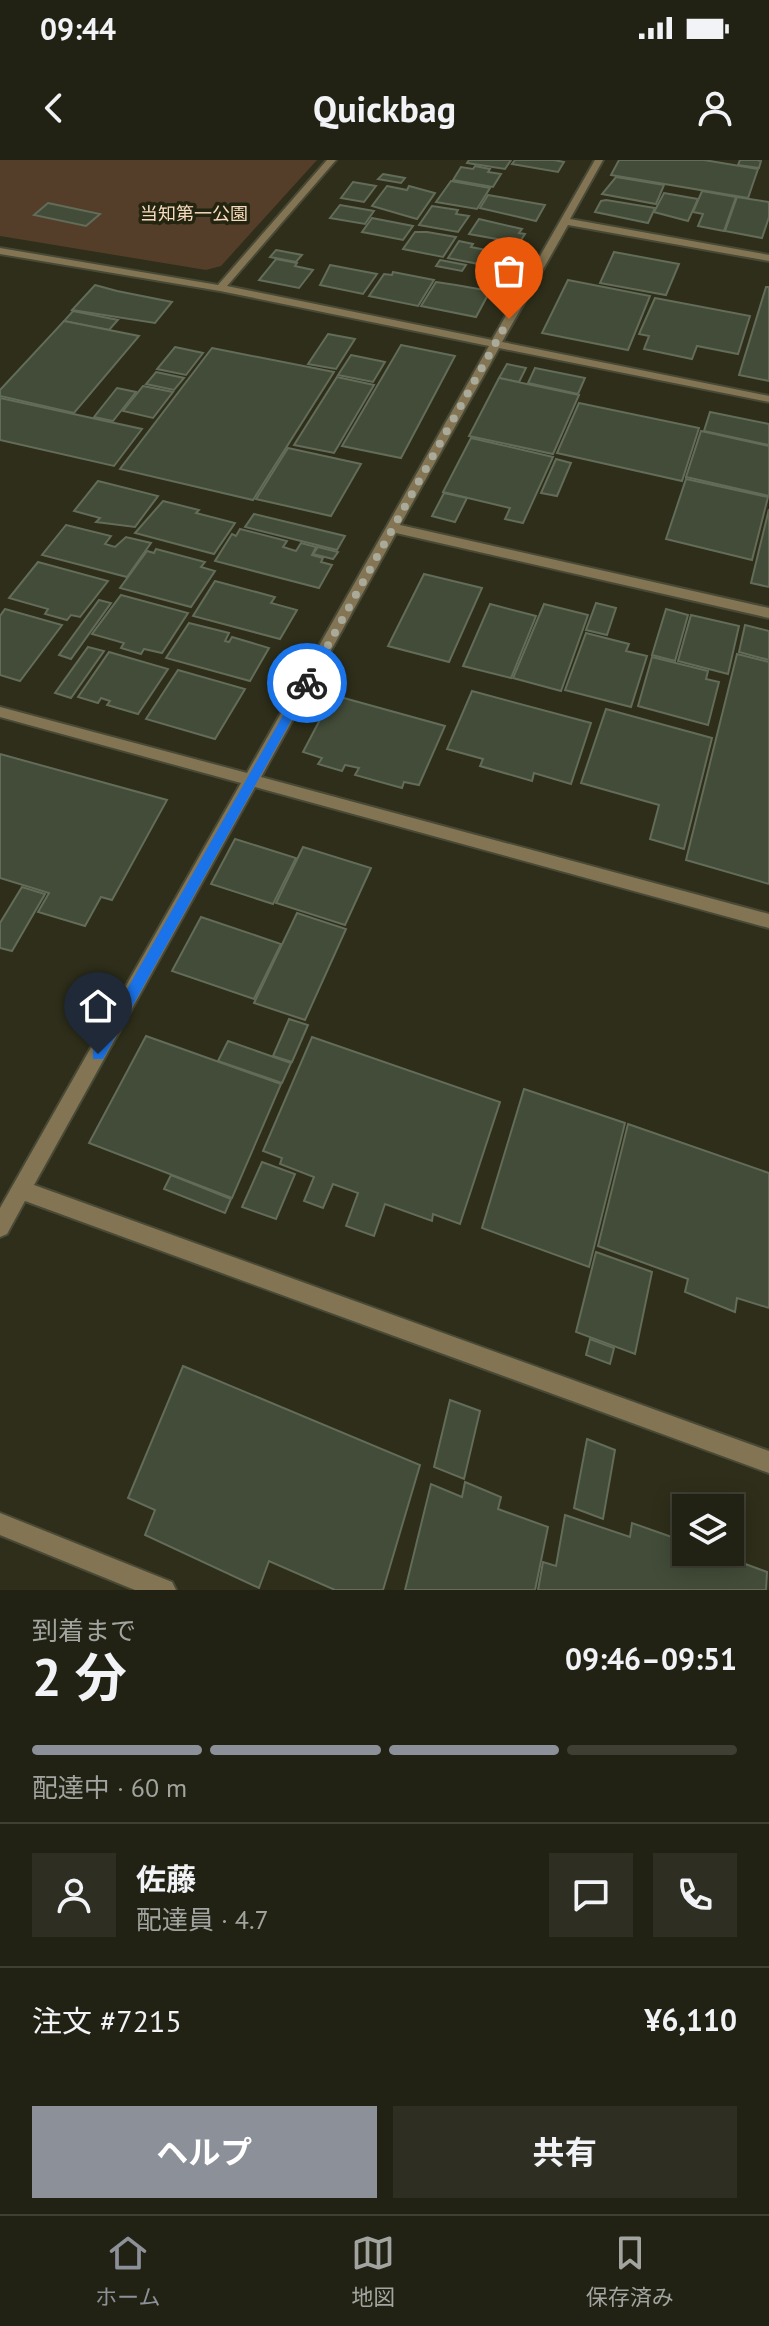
<!DOCTYPE html>
<html lang="ja">
<meta charset="utf-8">
<style>
:root{--surface:#222214;--page:#2e2f22;--text:#f1f3f6;--muted:#a2a4a0;--line:#3f3f34;--accent:#8c9099}
body{margin:0;font-family:"PT Sans","Noto Sans JP",sans-serif;background:var(--page);color:var(--text);height:100vh;display:flex;flex-direction:column;font-size:30px;white-space:nowrap}
*{box-sizing:border-box;margin:0}
p{font-size:26px;color:var(--muted)}
.icon{flex:none;width:44px;height:44px;fill:none;stroke:currentColor;stroke-width:2;stroke-linecap:round;stroke-linejoin:round}
.map{position:relative;height:1430px;overflow:hidden}
.panel{display:flex;flex-direction:column;background:var(--surface);flex:1}
.panel>*{flex:none}
.tools{position:absolute;left:672px;top:1334px;display:grid;gap:16px}
.tools a{display:grid;place-items:center;width:72px;height:72px;border-radius:0px;background:var(--surface);box-shadow:0 4px 20px #0003,0 0 0 2px var(--line);font-size:40px}
.pin{position:absolute;display:grid;place-items:center;width:68px;height:68px;color:#fff;margin:-82px -34px;border-radius:50% 50% 50% 0;rotate:-45deg;box-shadow:0 0 8px #0007}
.pin .icon{rotate:45deg}
.courier{position:absolute;display:grid;place-items:center;width:80px;height:80px;margin:-40px;border:6px solid #1a73e8;border-radius:50%;background:#fff;color:#222;box-shadow:0 2px 10px #0007}
.summary em{font-style:normal;font-weight:700}
.summary div{display:flex;flex-direction:column-reverse}
.summary{display:flex;align-items:center;justify-content:space-between;height:136px;padding:0 32px}
h1{font-size:52px;font-weight:700;line-height:60px}
.bar{display:grid;grid-template-columns:repeat(4,1fr);gap:12px 8px;align-content:center;height:96px;padding:0 32px}
.bar i{height:10px;border-radius:6px;background:var(--line)}
.bar .current{background:var(--accent)}
.bar p{grid-column:span 4}
.line{display:flex;align-items:center;gap:20px;padding:0 32px;border-top:2px solid var(--line)}
.line div{flex:1}
.round{display:grid;place-items:center;flex:none;width:84px;height:84px;border-radius:0px;background:var(--page)}
.button{display:flex;gap:16px;margin-top:auto;padding:16px 32px}
.button a{flex:1;height:92px;border-radius:0px;background:var(--accent);color:#fff;font-size:32px;font-weight:700;line-height:92px;text-align:center}
.button a+a{background:var(--page);color:var(--text)}
.status{display:flex;justify-content:space-between;align-items:center;height:56px;padding:0 40px;background:var(--surface);direction:ltr}
.status svg{height:22px;fill:currentColor}
header{display:flex;justify-content:space-between;align-items:center;height:104px;padding:0 32px;background:var(--surface);font-size:36px;font-weight:700}
.dock{display:flex;justify-content:space-around;align-items:center;height:112px;border-top:2px solid var(--line);background:var(--surface);font-size:22px;color:var(--muted)}
.dock a{display:grid;justify-items:center;gap:4px}
.dock .current{color:var(--accent)}
.map>svg:first-child{display:block}
</style>
<div class="status"><b>09:44</b><svg viewBox="0 0 49 12"><path d="M0 12V9h3v3zM5 12V6h3v6zM10 12V3h3v9zM15 12V0h3v12zM26 1h20v11H26zM47 4h2v5h-2z"/></svg></div>
<header><svg class="icon" aria-label="back" viewBox="0 0 24 24"><path d="M15 5l-7 7 7 7"/></svg>Quickbag<svg class="icon" aria-label="person" viewBox="0 0 24 24"><circle cx="12" cy="8" r="4"/><path d="M4 21q1-7 8-7t8 7"/></svg></header>
<div class="map">
<svg width="769" height="1430" viewBox="0 0 769 1430">
<rect width="100%" height="100%" fill="#2e2e1a"/>
<!-- green -->
<path fill="#543e29" d="M0,0H317L221,106L206,110L0,76Z"/>
<!-- building -->
<g fill="#424c38" stroke="#626c58" stroke-width="2">
<path d="M469,0H511L505,9L467,3Z"/>
<path d="M515,0H554L564,2L558,12L512,4Z"/>
<path d="M619,0H704L758,9L748,38L611,15Z"/>
<path d="M740,0H757L761,1L759,8L738,5Z"/>
<path d="M475,6L490,9L488,12L501,14L493,27L453,20L461,7L473,9Z"/>
<path d="M383,14L405,18L401,23L378,19Z"/>
<path d="M616,17L664,25L656,44L602,34Z"/>
<path d="M451,21L490,28L477,49L436,42Z"/>
<path d="M353,22L376,26L364,42L341,38Z"/>
<path d="M387,26L407,30L409,26L435,33L417,59L372,46Z"/>
<path d="M702,31L736,37L724,71L698,66L703,54L693,52Z"/>
<path d="M664,33L698,39L688,61L654,52Z"/>
<path d="M488,35L545,45L536,61L480,48Z"/>
<path d="M737,37L769,42V57L762,78L725,71Z"/>
<path d="M606,40L655,48L648,63L595,52L601,41Z"/>
<path d="M48,43L100,54L86,66L34,55Z"/>
<path d="M340,45L374,51L365,64L330,58Z"/>
<path d="M432,46L458,50L456,54L469,56L458,72L419,65Z"/>
<path d="M372,58L413,66L403,80L362,72Z"/>
<path d="M479,59L522,69L519,73L525,74L519,83L469,74Z"/>
<path d="M415,72H427L456,77L443,97L403,89Z"/>
<path d="M459,81L473,84L471,87L511,95L504,109L448,98Z"/>
<path d="M276,90L302,95L296,102L270,97Z"/>
<path d="M614,92L679,104L666,135L600,123Z"/>
<path d="M276,99L297,103L295,106L313,110L299,128L259,120Z"/>
<path d="M440,100L466,105L462,111L436,106Z"/>
<path d="M330,105L377,114L363,134L320,125Z"/>
<path d="M393,112L434,120L418,146L369,136L384,114L392,115Z"/>
<path d="M568,120L650,136L628,190L542,173Z"/>
<path d="M436,122L456,125L490,131L476,157L421,146Z"/>
<path d="M95,125L117,131L172,142L155,163L72,150Z"/>
<path d="M766,127H769V221L739,215Z"/>
<path d="M655,138L750,156L738,194L697,186L692,199L644,189L649,176L639,174Z"/>
<path d="M73,151L118,160L109,170L64,161Z"/>
<path d="M64,161L139,176L74,253L0,236V230Z"/>
<path d="M328,174L355,179L336,209L308,204Z"/>
<path d="M401,185L455,196L401,298L342,286Z"/>
<path d="M175,187L203,193L186,215L157,209Z"/>
<path d="M212,188L334,212L253,340L120,309Z"/>
<path d="M351,195L385,202L373,222L338,215Z"/>
<path d="M507,204L526,208L519,222L499,218Z"/>
<path d="M535,208L585,218L578,234L528,223Z"/>
<path d="M156,212L184,218L174,230L146,224Z"/>
<path d="M337,217L374,225L334,293L294,285Z"/>
<path d="M499,218L579,235L553,294L469,276Z"/>
<path d="M143,226L173,232L153,258L123,251Z"/>
<path d="M117,228L136,232L113,261L94,257Z"/>
<path d="M0,238L142,269L114,306L0,280Z"/>
<path d="M579,243L699,268L682,321L557,293Z"/>
<path d="M710,252L769,264V285L704,271Z"/>
<path d="M701,271L769,286V336L686,317Z"/>
<path d="M471,278L553,297L523,363L505,359L510,348L443,332Z"/>
<path d="M288,288L361,304L331,356L256,339Z"/>
<path d="M556,299L571,303L557,336L541,333Z"/>
<path d="M686,319L768,337L752,400L666,379Z"/>
<path d="M98,321L158,336L135,367L96,362L100,358L74,351Z"/>
<path d="M444,333L467,338L455,362L432,356Z"/>
<path d="M163,341L199,350L196,353L235,363L214,394L135,373Z"/>
<path d="M769,349V427L751,423Z"/>
<path d="M254,354L345,376L337,390L245,367Z"/>
<path d="M66,365L111,376L105,384L115,387L126,377L151,383L127,417L42,395Z"/>
<path d="M240,369L287,381L283,387L296,391L301,383L316,387L312,395L323,398L321,402L332,405L319,428L215,401L232,374L236,376Z"/>
<path d="M318,387L338,392L333,399L313,394Z"/>
<path d="M156,389L205,402L201,407L215,411L191,447L120,428L147,391L154,393Z"/>
<path d="M38,402L108,421L80,457L71,455L67,460L45,454L48,449L9,438Z"/>
<path d="M424,414L482,428L449,502L388,486Z"/>
<path d="M215,421L275,437L271,443L297,450L280,479L193,456Z"/>
<path d="M121,435L188,453L162,493L144,489L141,494L121,488L124,483L92,474Z"/>
<path d="M99,440L111,443L71,499L59,495Z"/>
<path d="M596,443L616,448L607,475L586,470Z"/>
<path d="M490,444L536,456L511,518L463,506Z"/>
<path d="M544,444L588,455L561,531L513,518Z"/>
<path d="M5,449L62,465L20,521L0,515V456Z"/>
<path d="M666,449L688,455L675,501L652,495Z"/>
<path d="M691,455L739,466L728,514L678,501Z"/>
<path d="M189,463L229,473L225,481L229,482L232,477L269,488L250,521L166,498Z"/>
<path d="M745,465L769,471V500L739,492Z"/>
<path d="M586,473L629,484L626,491L647,496L631,547L565,530Z"/>
<path d="M88,487L104,491L71,538L55,533Z"/>
<path d="M109,492L168,509L138,554L107,545L110,541L101,538L98,543L78,537Z"/>
<path d="M737,494L769,502V724L686,700Z"/>
<path d="M652,497L708,511L706,519L719,522L708,565L638,546Z"/>
<path d="M178,510L245,529L215,579L146,559Z"/>
<path d="M472,531L591,563L571,624L534,613L532,621L480,606L483,599L447,589Z"/>
<path d="M333,535L445,566L419,625L404,622L402,628L355,615L359,608L345,605L342,611L318,604L322,598L303,592Z"/>
<path d="M606,549L712,578L684,689L650,679L659,645L581,623Z"/>
<path d="M0,594L167,640L112,740L101,737L85,766L38,752L49,733L0,718Z"/>
<path d="M235,679L296,698L273,744L211,724Z"/>
<path d="M303,687L371,708L345,765L276,743Z"/>
<path d="M22,727L45,734L12,791L0,788V763Z"/>
<path d="M297,753L346,769L305,860L254,843Z"/>
<path d="M201,757L281,784L254,839L172,811Z"/>
<path d="M289,859L308,865L292,902L273,896Z"/>
<path d="M146,876L281,924L232,1038L89,983Z"/>
<path d="M312,877L500,942L460,1064L433,1054L432,1061L385,1044L374,1076L346,1066L358,1033L333,1024L323,1048L304,1041L314,1017L280,1004L282,998L263,991Z"/>
<path d="M228,881L291,903L282,923L218,901Z"/>
<path d="M524,929L625,963L589,1107L482,1068Z"/>
<path d="M628,964L769,1013V1148L737,1138L735,1152L685,1132L688,1119L598,1086Z"/>
<path d="M262,1002L295,1014L276,1059L242,1047Z"/>
<path d="M171,1015L231,1039L225,1053L164,1029Z"/>
<path d="M596,1092L652,1112L635,1194L576,1172Z"/>
<path d="M590,1179L614,1188L610,1204L586,1195Z"/>
<path d="M183,1206L420,1305L383,1430H335L269,1401L259,1428L145,1375L155,1350L128,1338Z"/>
<path d="M450,1240L480,1251L464,1319L434,1307Z"/>
<path d="M587,1279L615,1290L603,1359L574,1348Z"/>
<path d="M465,1322L501,1337L498,1349L548,1367L535,1430H405L431,1324L462,1337Z"/>
<path d="M565,1355L630,1377L632,1363L686,1382V1392H713L767,1412L766,1430H538L543,1402L556,1406Z"/>
</g>
<g fill="none" stroke-linecap="round" stroke-linejoin="round">
<defs>
<path id="service" d="M0,1353L172,1422L176,1430H135L0,1375Z"/>
<path id="minor" d="M327,0H336L227,126L492,180L595,0H603L570,59L769,95V101L568,65L502,182L769,236V242L499,188L400,365L769,448V458L396,373L261,617L769,754V768L255,627L34,1025L769,1291V1313L25,1041L7,1074L0,1077V1048L241,623L0,557V547L247,613L489,186L220,131L0,94V88L218,125Z"/>
</defs>
<!-- service casing -->
<use href="#service" stroke="#484936" stroke-width="4"/>
<!-- minor casing -->
<use href="#minor" stroke="#484936" stroke-width="4"/>
<!-- service -->
<use href="#service" fill="#837553" fill-rule="evenodd"/>
<!-- minor -->
<use href="#minor" fill="#837553" fill-rule="evenodd"/>
</g>
<!-- route -->
<path fill="#1a73e8" d="M307,519L312,523L103,899H93V889L303,520Z"/>
<g fill="none" stroke-linecap="round" stroke-linejoin="round">
<!-- done -->
<path stroke="#a9aa9a" stroke-width="8" stroke-dasharray="0 14.4" d="M307,523L509,159"/>
</g>
<g text-anchor="middle" stroke-width="7" stroke-linejoin="round" paint-order="stroke">
<!-- far-park labels -->
<g font-size="18" fill="#f8dabd" stroke="#242510">
<text x="194" y="60">当知第一公園</text>
</g>
</g>
</svg>
<div class="tools">
<a><svg class="icon" aria-label="layers" viewBox="0 0 24 24"><path d="M12 4l9 5-9 5-9-5zM3 14l9 5 9-5"/></svg></a>
</div>
<div class="pin" style="left:509px;top:159px;background:#ea580c"><svg class="icon" aria-label="bag" viewBox="0 0 24 24"><path d="M5 8h14l-1 12H6zM9 8a3 3 0 0 1 6 0"/></svg></div>
<div class="pin" style="left:98px;top:894px;background:#1f2937"><svg class="icon" aria-label="home" viewBox="0 0 24 24"><path d="M3 11l9-7 9 7M6 9v11h12V9"/></svg></div>
<div class="courier" style="left:307px;top:523px"><svg class="icon" aria-label="bike" viewBox="0 0 24 24"><circle cx="6" cy="16" r="4"/><circle cx="18" cy="16" r="4"/><path d="M6 16l4-8h5l3 8M10 8l3 8H6M13 5h3"/></svg></div>
</div>
<section class="panel">
<div class="summary"><div><h1>2 分</h1><p>到着まで</p></div><em>09:46–09:51</em></div>
<div class="bar"><i class="current"></i><i class="current"></i><i class="current"></i><i></i><p>配達中 · 60 m</p></div>
<div class="line" style="height:144px"><a class="round"><svg class="icon" aria-label="person" viewBox="0 0 24 24"><circle cx="12" cy="8" r="4"/><path d="M4 21q1-7 8-7t8 7"/></svg></a><div><b>佐藤</b><p>配達員 · 4.7</p></div><a class="round"><svg class="icon" aria-label="chat" viewBox="0 0 24 24"><path d="M4 5h16v11H9l-5 4z"/></svg></a><a class="round"><svg class="icon" aria-label="phone" viewBox="0 0 24 24"><path d="M5 4h4l2 5-3 2q2 4 5 5l2-3 5 2v4C11 20 4 13 5 4z"/></svg></a></div>
<div class="line" style="height:104px"><div>注文 #7215</div><b>¥6,110</b></div>
<div class="button"><a>ヘルプ</a><a>共有</a></div>
</section>
<nav class="dock">
<a class="current"><svg class="icon" aria-label="home" viewBox="0 0 24 24"><path d="M3 11l9-7 9 7M6 9v11h12V9"/></svg>ホーム</a>
<a><svg class="icon" aria-label="map" viewBox="0 0 24 24"><path d="M3 6l6-2 6 2 6-2v14l-6 2-6-2-6 2zM9 4v14M15 6v14"/></svg>地図</a>
<a><svg class="icon" aria-label="saved" viewBox="0 0 24 24"><path d="M7 4h10v16l-5-4-5 4z"/></svg>保存済み</a>
</nav>
